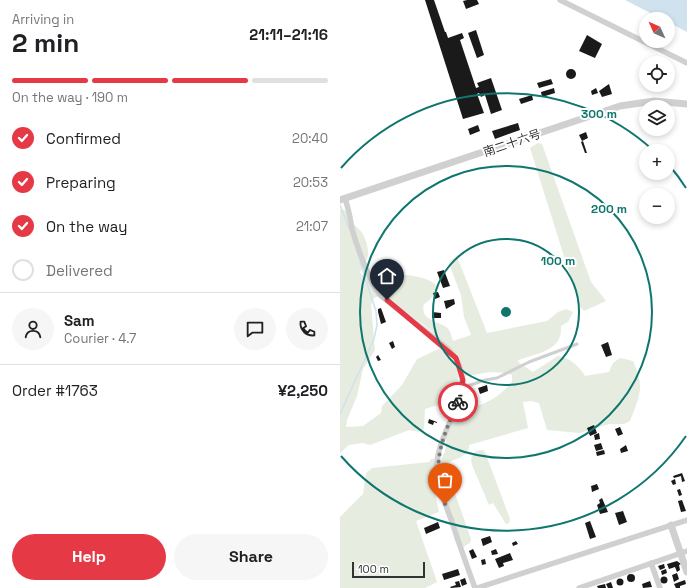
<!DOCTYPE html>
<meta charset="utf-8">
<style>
:root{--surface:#fff;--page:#f6f6f6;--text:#202124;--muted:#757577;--line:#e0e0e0;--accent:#e63946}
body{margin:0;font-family:"Space Grotesk","Noto Sans JP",sans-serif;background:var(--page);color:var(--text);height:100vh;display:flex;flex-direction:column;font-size:15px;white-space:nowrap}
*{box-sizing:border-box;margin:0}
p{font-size:13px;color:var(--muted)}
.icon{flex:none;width:22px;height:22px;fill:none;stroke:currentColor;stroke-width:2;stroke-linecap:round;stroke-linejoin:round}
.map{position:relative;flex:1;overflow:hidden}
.drawer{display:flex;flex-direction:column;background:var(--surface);width:340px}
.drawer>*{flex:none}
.needle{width:26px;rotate:315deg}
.fabs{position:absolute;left:299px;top:12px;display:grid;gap:8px}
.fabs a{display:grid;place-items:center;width:36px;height:36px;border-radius:50%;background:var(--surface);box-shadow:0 2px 6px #0003;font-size:20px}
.scale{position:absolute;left:12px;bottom:10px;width:73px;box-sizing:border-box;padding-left:4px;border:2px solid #333;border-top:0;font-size:11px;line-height:14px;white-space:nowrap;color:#333;-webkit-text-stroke:3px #fff;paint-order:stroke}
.pin{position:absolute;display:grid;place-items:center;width:34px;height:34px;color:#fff;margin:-41px -17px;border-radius:50% 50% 50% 0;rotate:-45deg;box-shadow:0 0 4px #0007}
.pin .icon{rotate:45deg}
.courier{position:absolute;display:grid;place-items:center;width:40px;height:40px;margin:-20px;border:3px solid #e63946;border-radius:50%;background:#fff;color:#222;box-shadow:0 1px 5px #0007}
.overview em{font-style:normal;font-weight:700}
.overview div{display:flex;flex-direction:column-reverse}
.overview{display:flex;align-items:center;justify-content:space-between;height:68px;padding:0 12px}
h1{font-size:26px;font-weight:700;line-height:30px}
.bar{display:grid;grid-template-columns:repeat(4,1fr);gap:6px 4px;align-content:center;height:48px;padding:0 12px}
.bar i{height:5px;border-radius:3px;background:var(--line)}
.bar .active{background:var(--accent)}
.bar p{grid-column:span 4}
.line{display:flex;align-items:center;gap:10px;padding:0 12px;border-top:1px solid var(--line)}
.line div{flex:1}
.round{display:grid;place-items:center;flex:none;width:42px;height:42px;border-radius:21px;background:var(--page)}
ol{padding:0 12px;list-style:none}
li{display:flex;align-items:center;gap:12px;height:44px}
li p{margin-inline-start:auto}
li .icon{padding:4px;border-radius:50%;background:var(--accent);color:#fff;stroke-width:4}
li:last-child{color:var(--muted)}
li i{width:22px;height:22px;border:2px solid var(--line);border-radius:50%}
.primary-button{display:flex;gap:8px;margin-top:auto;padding:8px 12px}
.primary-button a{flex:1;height:46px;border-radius:24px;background:var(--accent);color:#fff;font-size:16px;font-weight:700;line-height:46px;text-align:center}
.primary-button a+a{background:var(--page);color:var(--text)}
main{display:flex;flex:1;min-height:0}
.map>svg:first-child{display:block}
</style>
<main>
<section class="drawer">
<div class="overview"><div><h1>2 min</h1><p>Arriving in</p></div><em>21:11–21:16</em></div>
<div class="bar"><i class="active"></i><i class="active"></i><i class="active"></i><i></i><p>On the way · 190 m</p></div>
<ol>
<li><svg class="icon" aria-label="check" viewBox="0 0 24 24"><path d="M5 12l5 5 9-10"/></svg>Confirmed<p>20:40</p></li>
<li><svg class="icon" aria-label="check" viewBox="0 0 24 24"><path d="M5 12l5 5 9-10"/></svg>Preparing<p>20:53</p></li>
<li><svg class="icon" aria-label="check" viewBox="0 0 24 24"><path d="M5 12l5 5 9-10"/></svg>On the way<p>21:07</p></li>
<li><i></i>Delivered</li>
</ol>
<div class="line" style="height:72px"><a class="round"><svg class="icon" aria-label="person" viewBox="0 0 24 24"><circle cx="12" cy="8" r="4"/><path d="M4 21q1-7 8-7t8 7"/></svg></a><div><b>Sam</b><p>Courier · 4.7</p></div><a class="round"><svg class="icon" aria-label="chat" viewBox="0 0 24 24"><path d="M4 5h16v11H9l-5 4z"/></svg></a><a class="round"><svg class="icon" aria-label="phone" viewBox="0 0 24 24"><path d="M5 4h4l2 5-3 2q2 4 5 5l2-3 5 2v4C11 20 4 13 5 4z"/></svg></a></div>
<div class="line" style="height:52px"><div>Order #1763</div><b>¥2,250</b></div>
<div class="primary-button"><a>Help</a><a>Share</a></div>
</section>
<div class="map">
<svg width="347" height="588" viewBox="0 0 347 588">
<rect width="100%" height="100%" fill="#fff"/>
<!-- green -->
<g fill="#e6ecdf" fill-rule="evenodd">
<path d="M198,143L202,144L251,282L266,301L244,311L240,307L190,148Z"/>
<path d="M0,210H5L10,223C22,227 29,243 28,255C28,260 22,268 20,273L31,280C45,272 84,273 96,285C96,294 91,300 84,304C80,320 95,320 106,327C111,330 111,336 113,341L131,335L124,317L121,295L109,264L110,261L114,258L118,259L147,333L207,321L218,312L226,309L233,312L228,322L221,326C223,351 197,353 178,360L179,363L193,372L218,356C230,358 239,366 245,376L269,372L273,363L280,358L293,361C305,387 300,396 290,421L284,424H269L240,433L207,430L199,403L191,401L183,402L188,428L129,445C130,456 116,459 107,463L106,468L131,539L130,543L123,547L115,541L108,506L96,479L93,483L99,512L76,521L97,582L85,588H0V517L23,494L26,473L32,468L89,462L91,459H101L105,452L106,438L114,416L98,405L85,409L84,429L79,432L69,430L30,445L23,443L9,445L0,453ZM43,294C62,312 90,325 105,346L77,359L62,385L42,406L41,413L23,426L6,427L7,420L17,396L23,369L35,350L31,305L34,298ZM150,372L165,373L172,375V382C161,395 147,405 131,407L133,395L132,390L119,386L118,379L116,378Z"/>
<path d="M139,450H143L145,452L170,519L169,523L166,524L153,503L149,505L132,465L131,458L134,453Z"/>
</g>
<!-- water -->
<path fill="#cfe2ee" d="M285,0H347V32L328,22V19H322Z"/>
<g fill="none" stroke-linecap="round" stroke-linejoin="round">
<!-- stream -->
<g stroke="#cfe2ee" stroke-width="1.5">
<path d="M0,205L9,228"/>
<path d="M0,414L34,339L37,325L36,311L20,262"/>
</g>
</g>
<!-- building -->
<g fill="#1a1a1a">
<path d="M85,0H94L105,32H106L108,38L122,33L124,38L120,40L136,88L139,87L137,83L151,78L162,110L151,114L145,95L141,97L139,93L137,94L144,113L123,119Z"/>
<path d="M127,0H137L139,4L126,9L123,1Z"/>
<path d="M136,30L144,55L137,58L128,33Z"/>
<path d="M247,35L262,44L255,58L239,51Z"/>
<circle cx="231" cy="74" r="5"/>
<path d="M211,79L213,84L199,88L197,83Z"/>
<path d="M269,84L272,94L262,97L259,91Z"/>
<path d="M214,88L215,93L202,97L201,92Z"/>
<path d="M256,88L258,93L252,95L251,91Z"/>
<path d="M192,95L193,100L181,104L179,99Z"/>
<path d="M178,123L180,130L155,139L152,131Z"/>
<path d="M138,125L140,131L130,135L128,129Z"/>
<path d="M246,132L248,138L242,141L239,135Z"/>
<path d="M243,141L247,153H245L241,142Z"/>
<path d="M104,270L110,286L103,288L97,272Z"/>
<path d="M98,292L100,297L95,299L93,293Z"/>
<path d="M114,299L115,304L106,309L104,301Z"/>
<path d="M41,308L46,322L41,324L38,312V309Z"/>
<path d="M92,312L101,313V318H92Z"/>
<path d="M53,341L55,347L52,349L49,343Z"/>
<path d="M268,342L272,355L266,357L261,345Z"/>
<path d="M38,355L41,360L38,361L36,357Z"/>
<path d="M147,385L148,391L140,394L138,388Z"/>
<path d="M89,419L97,422V423L94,422L93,425L88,423Z"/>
<path d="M254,425L257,433L250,436L247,428Z"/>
<path d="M280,427L283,434L278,436L275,429Z"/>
<path d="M259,433L260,439L255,440L254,435Z"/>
<path d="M261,443L263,449L256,451L254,445Z"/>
<path d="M286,445L288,451L281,453L280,449Z"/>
<path d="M264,450L265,454L257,456L256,452Z"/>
<path d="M342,473L345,481L342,482L341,476L334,478L333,476Z"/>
<path d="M335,479L336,484L333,485L331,481Z"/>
<path d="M257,484L259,489L252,492L251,486Z"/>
<path d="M340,489L342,495L339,496L337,490Z"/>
<path d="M262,498L268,512L260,514L257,505L260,503L259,500Z"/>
<path d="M342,500L346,511L341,512L338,501Z"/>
<path d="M283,511L287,522L279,525L275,513Z"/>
<path d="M250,521L256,537L250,539L245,523Z"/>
<path d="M98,522L100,528L86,534L84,528Z"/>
<path d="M150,536L152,542L143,546L141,539Z"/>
<path d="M176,541L178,544L173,546L172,543Z"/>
<path d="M133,549L137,557L132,559L129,551Z"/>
<path d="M156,549L158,554L152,555L151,551Z"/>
<path d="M170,553L173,560L163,563L164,566L159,568L155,559Z"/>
<path d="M145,559L146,564L142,565L141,560Z"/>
<path d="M337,561L341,564L339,565L340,570L337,572L335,567L329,569L327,564Z"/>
<path d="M324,564L325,568L320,570L318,566Z"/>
<path d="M118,569L120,575L104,580L102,574Z"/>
<path d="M326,569L327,573L322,575L321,571Z"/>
<path d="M337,573L339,579L334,582L332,575Z"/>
<circle cx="291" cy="578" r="4"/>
<circle cx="324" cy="580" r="3.5"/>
<path d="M125,578L127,584L122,586L120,580Z"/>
<circle cx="280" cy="582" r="3.5"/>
<path d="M345,580L346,584L340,586V588H336L334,584Z"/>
<path d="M119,581L121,587L111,588L110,587L116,585L115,582Z"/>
<path d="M310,581L312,587L303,588L302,584Z"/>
<path d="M271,582L273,588H268L266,584Z"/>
<path d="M265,584L266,588H258L257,586Z"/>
</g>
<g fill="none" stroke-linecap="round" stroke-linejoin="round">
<!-- service -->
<path stroke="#d0d0d0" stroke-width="3" d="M122,388L145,380L157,378L189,362L237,344"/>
<!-- minor -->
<g stroke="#d0d0d0" stroke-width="5.5">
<path d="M220,0L347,63"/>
<path d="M5,199C9,209 10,218 12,229C17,247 29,280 40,295L108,349C144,385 100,423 97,463C96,483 105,503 112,522C119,544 127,566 135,588"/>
<path d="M311,563L320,588"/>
<path d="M137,588L347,520"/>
<path d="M239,588L347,551"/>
</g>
<!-- tertiary -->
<g stroke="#d0d0d0" stroke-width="7">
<path d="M0,200L280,106L314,101L347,104"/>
<path d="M331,525L347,572"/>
</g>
</g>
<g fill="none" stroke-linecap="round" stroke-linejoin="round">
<!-- done -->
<path stroke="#7a7a7a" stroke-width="4" stroke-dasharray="0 7.2" d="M105,504C91,463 101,441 118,402"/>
<!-- route -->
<path stroke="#e63946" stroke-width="5" d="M47,300L116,358L123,380L118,402"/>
</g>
<!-- distance rings -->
<g fill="none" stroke="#0f766e" stroke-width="2">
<circle cx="166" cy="312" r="73"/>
<circle cx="166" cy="312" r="146"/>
<path d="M346 436A219 219 0 0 1 1 456M1 168A219 219 0 0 1 314 151M329 165A219 219 0 0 1 346 188"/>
</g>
<g text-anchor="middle" stroke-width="4" stroke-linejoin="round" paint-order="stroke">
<!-- street labels -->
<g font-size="12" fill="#333" stroke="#fff">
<text transform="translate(172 143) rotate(-19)" y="4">南二十六号</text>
</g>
</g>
<circle cx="166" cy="312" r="6" fill="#0f766e" stroke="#fff" stroke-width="2"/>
<g font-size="12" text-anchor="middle" font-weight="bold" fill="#0f766e" stroke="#fff" stroke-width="4" stroke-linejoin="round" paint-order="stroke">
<text x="259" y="118">300 m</text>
<text x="269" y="213">200 m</text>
<text x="218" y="265">100 m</text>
</g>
</svg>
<div class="fabs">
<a><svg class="needle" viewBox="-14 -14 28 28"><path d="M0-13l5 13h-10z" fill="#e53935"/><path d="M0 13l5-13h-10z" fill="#757577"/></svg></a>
<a><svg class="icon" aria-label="locate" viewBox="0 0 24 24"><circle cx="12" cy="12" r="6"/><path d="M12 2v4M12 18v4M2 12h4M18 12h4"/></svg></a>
<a><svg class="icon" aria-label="layers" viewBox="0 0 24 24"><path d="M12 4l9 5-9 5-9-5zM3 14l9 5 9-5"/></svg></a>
<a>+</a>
<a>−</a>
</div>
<div class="scale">100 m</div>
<div class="pin" style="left:105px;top:504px;background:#ea580c"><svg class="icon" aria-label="bag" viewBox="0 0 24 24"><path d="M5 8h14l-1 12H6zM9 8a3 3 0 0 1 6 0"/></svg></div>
<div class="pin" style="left:47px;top:300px;background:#1f2937"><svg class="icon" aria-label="home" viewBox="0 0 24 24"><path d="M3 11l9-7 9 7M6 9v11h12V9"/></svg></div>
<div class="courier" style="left:118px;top:402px"><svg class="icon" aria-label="bike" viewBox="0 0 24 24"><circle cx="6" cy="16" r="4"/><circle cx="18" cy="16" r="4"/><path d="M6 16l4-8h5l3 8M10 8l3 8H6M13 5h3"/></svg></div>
</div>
</main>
